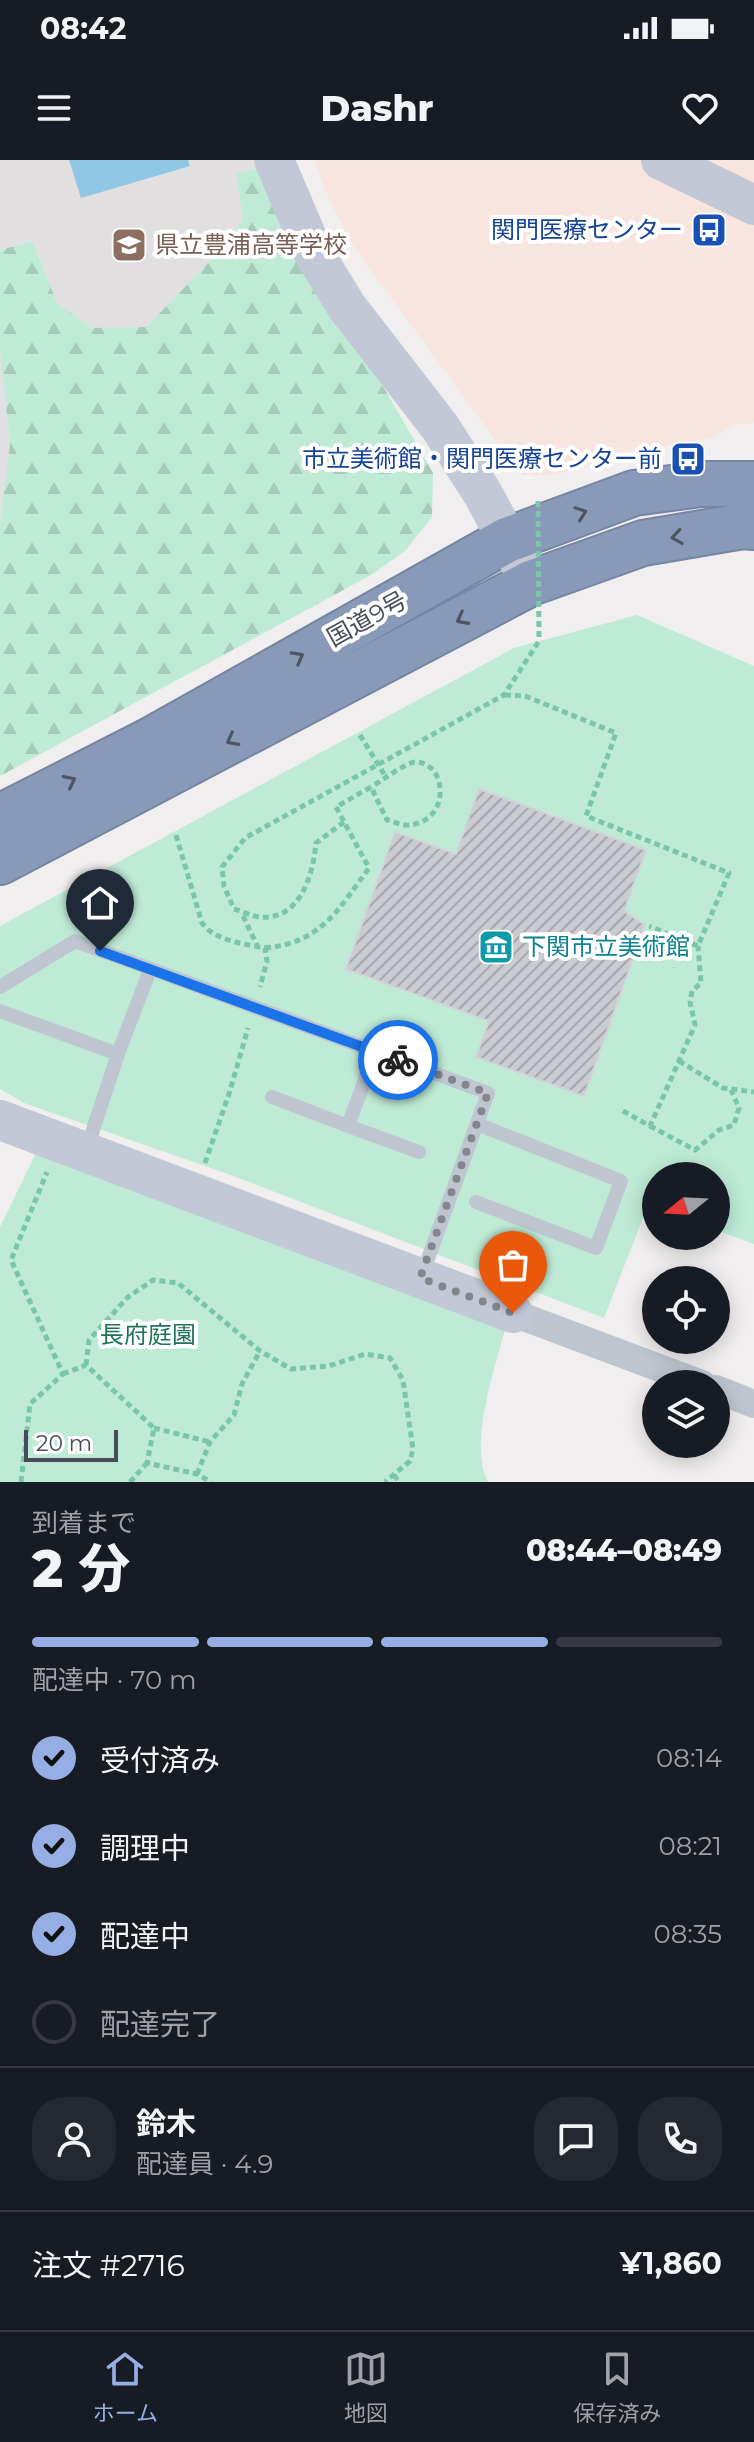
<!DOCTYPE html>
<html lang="ja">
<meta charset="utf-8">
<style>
:root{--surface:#171b24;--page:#242831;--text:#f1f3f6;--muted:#9ea1a6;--line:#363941;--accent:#97aee5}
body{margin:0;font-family:Montserrat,"Noto Sans JP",sans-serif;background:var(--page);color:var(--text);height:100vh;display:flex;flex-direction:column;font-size:30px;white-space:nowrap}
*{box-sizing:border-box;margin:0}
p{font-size:26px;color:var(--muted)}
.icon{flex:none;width:44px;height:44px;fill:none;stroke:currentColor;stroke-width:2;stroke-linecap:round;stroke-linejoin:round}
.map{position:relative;height:1322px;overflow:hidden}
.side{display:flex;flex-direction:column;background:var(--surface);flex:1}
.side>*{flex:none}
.needle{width:52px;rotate:252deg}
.fabs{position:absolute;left:642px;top:1002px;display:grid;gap:16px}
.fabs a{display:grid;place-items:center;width:88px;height:88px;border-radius:50%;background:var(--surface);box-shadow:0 4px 20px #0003;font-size:40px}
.scale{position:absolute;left:24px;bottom:20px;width:94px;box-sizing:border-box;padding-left:8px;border:4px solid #474e59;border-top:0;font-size:22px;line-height:28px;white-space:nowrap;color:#474e59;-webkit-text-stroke:6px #fff;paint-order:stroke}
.pin{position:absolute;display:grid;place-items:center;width:68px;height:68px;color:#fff;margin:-82px -34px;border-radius:50% 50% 50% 0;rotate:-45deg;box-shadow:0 0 8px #0007}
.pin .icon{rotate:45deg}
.courier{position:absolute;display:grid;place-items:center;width:80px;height:80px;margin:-40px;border:6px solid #1a73e8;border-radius:50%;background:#fff;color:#222;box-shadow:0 2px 10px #0007}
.head em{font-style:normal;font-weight:800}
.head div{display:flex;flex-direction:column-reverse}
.head{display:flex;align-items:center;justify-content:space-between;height:136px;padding:0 32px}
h1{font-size:52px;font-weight:800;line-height:60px}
.bar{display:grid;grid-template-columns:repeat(4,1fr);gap:12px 8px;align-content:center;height:96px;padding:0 32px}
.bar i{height:10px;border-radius:6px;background:var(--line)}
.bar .selected{background:var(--accent)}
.bar p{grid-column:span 4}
.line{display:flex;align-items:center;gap:20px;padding:0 32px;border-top:2px solid var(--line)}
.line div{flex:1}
.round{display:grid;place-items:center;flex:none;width:84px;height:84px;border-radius:32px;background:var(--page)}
ol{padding:0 32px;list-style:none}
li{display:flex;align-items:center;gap:24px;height:88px}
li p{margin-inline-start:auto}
li .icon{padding:8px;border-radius:50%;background:var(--accent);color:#111;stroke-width:4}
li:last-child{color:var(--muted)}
li i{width:44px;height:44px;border:4px solid var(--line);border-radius:50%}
.status{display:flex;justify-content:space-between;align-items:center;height:56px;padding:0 40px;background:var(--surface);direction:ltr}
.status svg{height:22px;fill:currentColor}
header{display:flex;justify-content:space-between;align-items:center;height:104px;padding:0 32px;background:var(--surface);font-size:36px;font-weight:800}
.tab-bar{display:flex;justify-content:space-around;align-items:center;height:112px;border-top:2px solid var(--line);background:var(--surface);font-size:22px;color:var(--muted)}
.tab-bar a{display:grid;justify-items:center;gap:4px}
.tab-bar .selected{color:var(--accent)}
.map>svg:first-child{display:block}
</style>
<div class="status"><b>08:42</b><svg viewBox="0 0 49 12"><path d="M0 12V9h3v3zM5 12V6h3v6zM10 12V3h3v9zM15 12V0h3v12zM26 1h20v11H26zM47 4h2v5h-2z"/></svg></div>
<header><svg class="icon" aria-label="menu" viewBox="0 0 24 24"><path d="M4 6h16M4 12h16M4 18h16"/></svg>Dashr<svg class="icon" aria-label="heart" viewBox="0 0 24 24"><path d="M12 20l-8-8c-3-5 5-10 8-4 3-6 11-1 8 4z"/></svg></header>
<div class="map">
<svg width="754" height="1322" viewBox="0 0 754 1322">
<defs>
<pattern id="forest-firs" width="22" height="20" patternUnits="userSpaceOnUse" patternTransform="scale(2)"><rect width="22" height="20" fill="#bfebd6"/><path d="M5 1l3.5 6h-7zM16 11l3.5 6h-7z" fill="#a6cbba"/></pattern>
<pattern id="building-hatch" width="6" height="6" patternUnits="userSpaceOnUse" patternTransform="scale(2)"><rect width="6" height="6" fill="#cbccd2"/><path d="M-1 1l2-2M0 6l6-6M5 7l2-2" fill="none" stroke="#a7a8ad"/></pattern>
</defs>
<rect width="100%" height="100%" fill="#f0eeee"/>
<!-- education -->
<g fill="#e1dfdf">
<path d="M0,0H274L243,59L222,89L146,167L91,169L57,143L33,81L0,90Z"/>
<path d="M0,192L10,284L0,362Z"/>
</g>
<!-- medical -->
<path fill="#f8e5df" d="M314,0H754V263L737,264L710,278L626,292L554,315H521L356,90L330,42Z"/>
<!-- forest -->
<path fill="url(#forest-firs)" d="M260,7L324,135L387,233L433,313L432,357L405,391L371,415L0,616V362L10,284L0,192V90L33,81L57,143L91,168L146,167L222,89L243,59L236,14Z"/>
<!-- park -->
<g fill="#bfebd6">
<path d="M637,455L754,506V1084L716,1070V1016H656V1047L648,1045L604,1158L225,1013L24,943L0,929V766L514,488Z"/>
<path d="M43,979L509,1156C498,1198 467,1283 488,1322H0V1067Z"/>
</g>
<!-- water -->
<path fill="#90c7e4" d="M69,0H188L190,6L81,38Z"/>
<!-- building -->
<path fill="url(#building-hatch)" stroke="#d2d3d9" stroke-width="2" d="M479,629L646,690L624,751L645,765L584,936L476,897L489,861L346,809L395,672L456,694Z"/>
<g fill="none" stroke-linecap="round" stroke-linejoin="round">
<defs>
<g id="highway">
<path d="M0,657L151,580L507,380L634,333L701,324H754"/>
<path d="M0,702L531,423L643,383L743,366L754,367"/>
</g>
</defs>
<!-- highway casing -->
<use href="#highway" stroke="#7585a4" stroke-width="48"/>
<!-- path -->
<g stroke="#7ac6ab" stroke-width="5" stroke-dasharray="6 4" stroke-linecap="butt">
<path d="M505,535L525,536L616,573L586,656L729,713L698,786L649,766"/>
<path d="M360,575L387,619"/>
<path d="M344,662L316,683C313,714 301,761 259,757C251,756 242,751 234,749L224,726L222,707L245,678L504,535L539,481"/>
<path d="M176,675L202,763C215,781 245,784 265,788L267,801L260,827"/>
<path d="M243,756L257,785"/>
<path d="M265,788C321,783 338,750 369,708L336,647L371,627L387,660C393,661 400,665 406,665C451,665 449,602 415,602C407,602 380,622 371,627"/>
<path d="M679,901L723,928L754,932"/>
<path d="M623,951L650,966L695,865L690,842L692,831L701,823L698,786"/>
<path d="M650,966L695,990L719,970L734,965L739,948L731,930"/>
<path d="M205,1003L229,934L248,868"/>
<path d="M86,1205L89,1180L128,1137L153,1120L178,1123L260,1191L291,1209L329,1206L365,1194L390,1198L403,1220L413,1289L410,1301L385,1322"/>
<path d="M63,1214L86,1205L154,1268L147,1303L197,1314L211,1322"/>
<path d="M154,1268L210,1282"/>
<path d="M197,1314L210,1282L234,1255L242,1224L260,1191"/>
<path d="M394,1315L399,1322"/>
<path d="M21,1322L30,1244L63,1214L11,1100L47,1012"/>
<path d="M130,1322L147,1303"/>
</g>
<!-- lane -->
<g stroke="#bfc6cf" stroke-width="14">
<path d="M0,827L75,781L488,933L421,1118"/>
<path d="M0,851L118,894L150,810"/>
<path d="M375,892L348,966L419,992"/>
<path d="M272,937L348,966"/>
<path d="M87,988L118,894"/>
<path d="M476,1042L596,1088L621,1021L477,964"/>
</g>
<!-- street -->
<g stroke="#bfc6cf" stroke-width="28">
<path d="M513,1153L702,1224"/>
<path d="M716,1229L754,1244"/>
</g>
<!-- secondary -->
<g stroke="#c2c8d5" stroke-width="40">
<path d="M274,0L313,92L347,147L440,267L483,334L531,423"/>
<path d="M661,0L754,45"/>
<path d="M0,960L513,1153"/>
</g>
<!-- highway -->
<use href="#highway" stroke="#899ab9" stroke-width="44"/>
<!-- path-bridge -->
<path stroke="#7ac6ab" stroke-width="5" stroke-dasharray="6 4" stroke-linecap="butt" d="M538,341L539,481"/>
</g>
<!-- one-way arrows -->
<defs><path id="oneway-chevron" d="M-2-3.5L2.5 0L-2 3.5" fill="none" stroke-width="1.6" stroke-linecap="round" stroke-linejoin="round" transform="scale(2)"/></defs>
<g stroke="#4e5663">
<use href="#oneway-chevron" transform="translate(581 353) rotate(-20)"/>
<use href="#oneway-chevron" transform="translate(677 377) rotate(171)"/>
<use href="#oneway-chevron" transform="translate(462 459) rotate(152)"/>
<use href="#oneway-chevron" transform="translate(298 497) rotate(-29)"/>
<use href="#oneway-chevron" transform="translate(232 580) rotate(152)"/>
<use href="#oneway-chevron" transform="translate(70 621) rotate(-27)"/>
</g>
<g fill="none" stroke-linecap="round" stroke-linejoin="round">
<!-- done -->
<path stroke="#82868d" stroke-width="8" stroke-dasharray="0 14.4" d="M398,900L488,933L420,1118L513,1153"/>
<!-- route -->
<path stroke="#1a73e8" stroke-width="10" d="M100,791L398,900"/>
</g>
<!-- icons -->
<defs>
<symbol id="bus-square" viewBox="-11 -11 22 22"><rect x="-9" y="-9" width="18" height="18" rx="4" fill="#1a4fb4" stroke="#fff"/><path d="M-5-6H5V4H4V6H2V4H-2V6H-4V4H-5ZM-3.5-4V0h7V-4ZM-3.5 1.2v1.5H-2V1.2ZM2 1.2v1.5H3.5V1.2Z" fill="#fff"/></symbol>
<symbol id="school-square" viewBox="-11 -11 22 22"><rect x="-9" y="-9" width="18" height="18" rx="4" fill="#8d6e63" stroke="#fff"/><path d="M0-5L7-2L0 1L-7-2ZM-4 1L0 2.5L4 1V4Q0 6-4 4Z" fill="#fff"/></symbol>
<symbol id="museum-square" viewBox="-11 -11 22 22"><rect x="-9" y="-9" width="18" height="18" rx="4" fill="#0f9aa8" stroke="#fff"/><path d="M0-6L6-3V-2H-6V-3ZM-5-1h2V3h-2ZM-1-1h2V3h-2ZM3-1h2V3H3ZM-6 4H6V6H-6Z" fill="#fff"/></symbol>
</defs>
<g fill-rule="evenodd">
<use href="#bus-square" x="689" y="50" width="40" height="40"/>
<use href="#school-square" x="109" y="65" width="40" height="40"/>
<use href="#bus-square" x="668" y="279" width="40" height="40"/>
<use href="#museum-square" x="476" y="767" width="40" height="40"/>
</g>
<g text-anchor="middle" stroke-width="8" stroke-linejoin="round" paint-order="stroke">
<!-- transit labels -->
<g font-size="24" fill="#164399" stroke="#fff" text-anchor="end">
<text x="683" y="78">関門医療センター</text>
<text x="662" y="307">市立美術館・関門医療センター前</text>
</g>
<!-- education labels -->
<g font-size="24" fill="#785e54" stroke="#fff" text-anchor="start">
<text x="155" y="93">県立豊浦高等学校</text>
</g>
<!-- street labels -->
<g font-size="24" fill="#474e59" stroke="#fff">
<text transform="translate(367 459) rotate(-29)" y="8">国道9号</text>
</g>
<!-- culture labels -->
<g font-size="24" fill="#0d838f" stroke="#fff" text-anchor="start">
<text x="522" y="795">下関市立美術館</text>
</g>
<!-- park labels -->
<g font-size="24" fill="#1e7456" stroke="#fff">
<text x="148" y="1183">長府庭園</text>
</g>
</g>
</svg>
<div class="fabs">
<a><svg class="needle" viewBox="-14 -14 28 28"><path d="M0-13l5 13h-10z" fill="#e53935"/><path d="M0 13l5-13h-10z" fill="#9ea1a6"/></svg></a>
<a><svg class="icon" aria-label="locate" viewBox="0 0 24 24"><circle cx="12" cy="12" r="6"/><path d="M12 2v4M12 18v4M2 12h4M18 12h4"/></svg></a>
<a><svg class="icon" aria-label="layers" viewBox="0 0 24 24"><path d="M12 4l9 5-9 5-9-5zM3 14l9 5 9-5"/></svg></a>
</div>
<div class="scale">20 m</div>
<div class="pin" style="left:513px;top:1153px;background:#ea580c"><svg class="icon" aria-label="bag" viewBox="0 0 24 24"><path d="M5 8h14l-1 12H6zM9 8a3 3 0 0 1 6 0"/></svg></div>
<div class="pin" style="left:100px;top:791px;background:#1f2937"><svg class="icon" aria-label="home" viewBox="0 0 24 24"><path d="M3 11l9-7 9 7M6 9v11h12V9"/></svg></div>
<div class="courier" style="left:398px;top:900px"><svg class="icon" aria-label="bike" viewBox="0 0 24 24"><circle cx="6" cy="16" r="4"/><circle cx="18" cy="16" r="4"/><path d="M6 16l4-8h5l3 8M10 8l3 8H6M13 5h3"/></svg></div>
</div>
<section class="side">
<div class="head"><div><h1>2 分</h1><p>到着まで</p></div><em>08:44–08:49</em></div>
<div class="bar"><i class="selected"></i><i class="selected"></i><i class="selected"></i><i></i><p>配達中 · 70 m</p></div>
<ol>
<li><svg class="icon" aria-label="check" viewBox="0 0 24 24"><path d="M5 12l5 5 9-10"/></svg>受付済み<p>08:14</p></li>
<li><svg class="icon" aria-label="check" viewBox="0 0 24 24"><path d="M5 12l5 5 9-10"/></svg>調理中<p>08:21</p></li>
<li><svg class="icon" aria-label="check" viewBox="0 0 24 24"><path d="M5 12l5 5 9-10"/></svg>配達中<p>08:35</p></li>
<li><i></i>配達完了</li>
</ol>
<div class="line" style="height:144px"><a class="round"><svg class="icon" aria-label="person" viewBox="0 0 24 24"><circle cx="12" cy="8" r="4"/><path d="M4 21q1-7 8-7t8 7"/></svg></a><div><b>鈴木</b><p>配達員 · 4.9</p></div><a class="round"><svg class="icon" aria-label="chat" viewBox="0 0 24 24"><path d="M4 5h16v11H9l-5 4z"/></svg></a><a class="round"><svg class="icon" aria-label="phone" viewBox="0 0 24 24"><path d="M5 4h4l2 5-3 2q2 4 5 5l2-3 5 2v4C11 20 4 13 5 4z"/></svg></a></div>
<div class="line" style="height:104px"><div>注文 #2716</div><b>¥1,860</b></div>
</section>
<nav class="tab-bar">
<a class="selected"><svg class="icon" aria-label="home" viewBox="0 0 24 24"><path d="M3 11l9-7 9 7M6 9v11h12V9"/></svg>ホーム</a>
<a><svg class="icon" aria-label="map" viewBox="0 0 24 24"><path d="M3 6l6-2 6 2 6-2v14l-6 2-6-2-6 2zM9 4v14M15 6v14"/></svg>地図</a>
<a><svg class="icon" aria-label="saved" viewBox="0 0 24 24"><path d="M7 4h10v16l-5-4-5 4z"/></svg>保存済み</a>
</nav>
